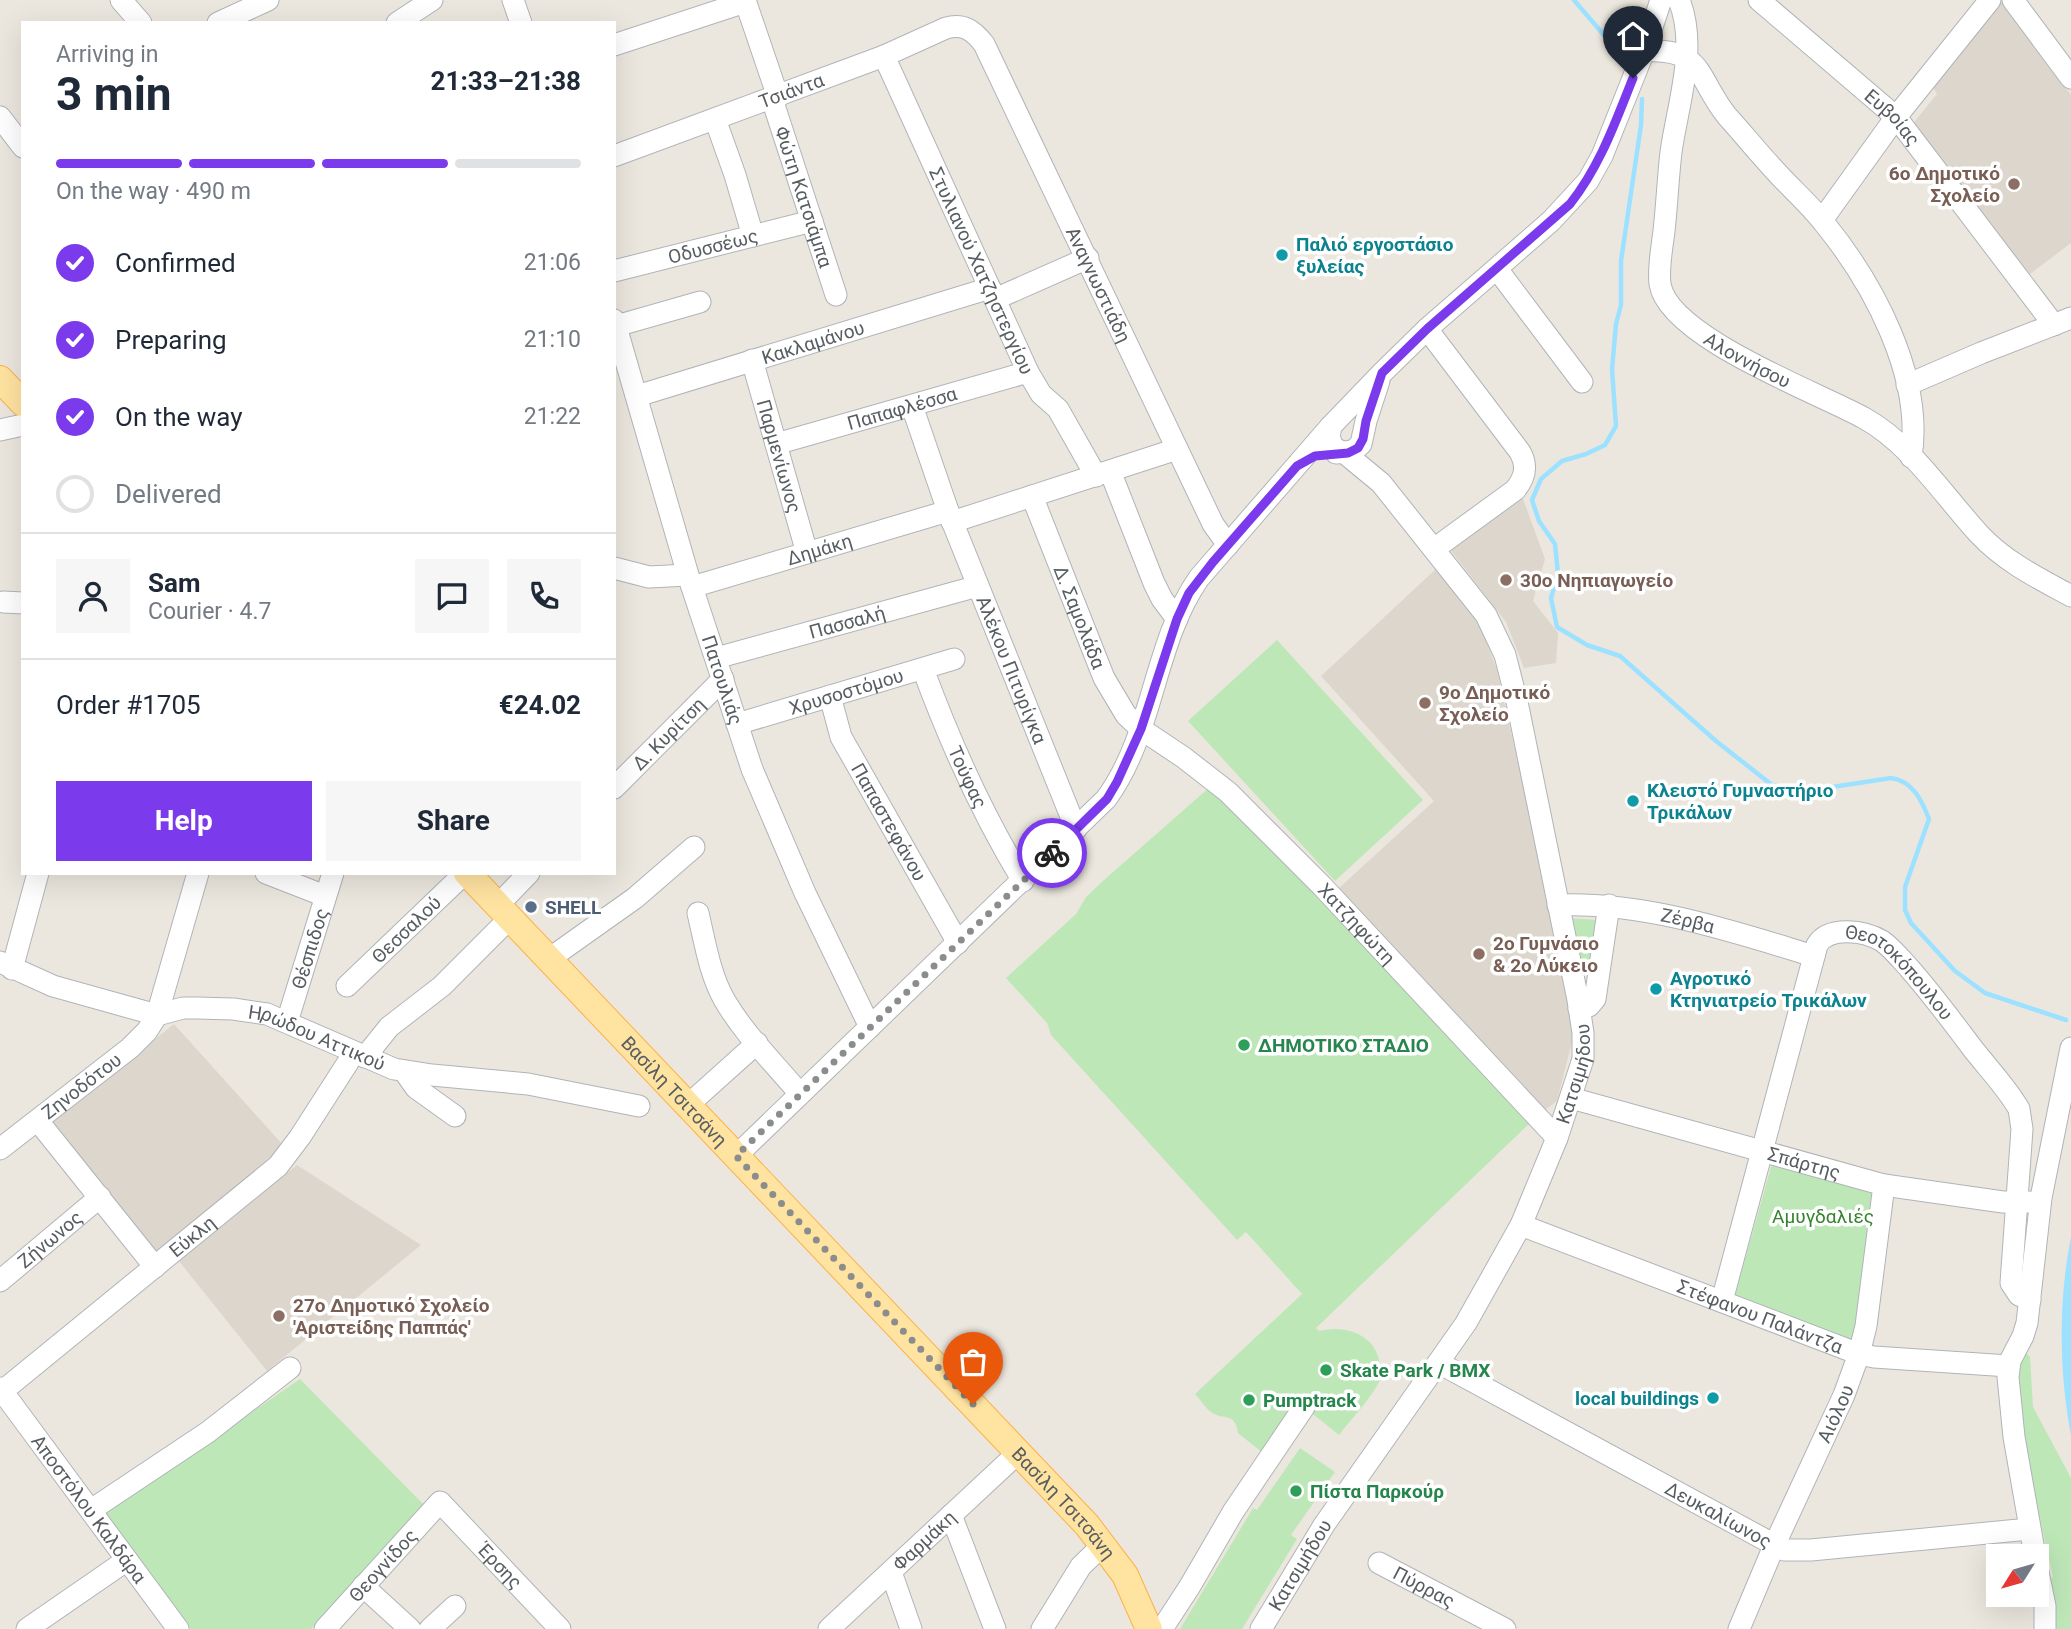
<!DOCTYPE html>
<meta charset="utf-8">
<style>
:root{--surface:#fff;--page:#f6f6f7;--text:#1f2937;--muted:#747a83;--line:#e0e1e3;--accent:#7c3aed}
body{margin:0;font-family:Roboto,sans-serif;background:var(--page);color:var(--text);height:100vh;display:flex;flex-direction:column;font-size:26px;white-space:nowrap}
*{box-sizing:border-box;margin:0}
p{font-size:23px;color:var(--muted)}
.icon{flex:none;width:38px;height:38px;fill:none;stroke:currentColor;stroke-width:2;stroke-linecap:round;stroke-linejoin:round}
.map{position:relative;flex:1;overflow:hidden}
.sheet{position:absolute;left:21px;top:21px;width:595px;height:854px;display:flex;flex-direction:column;background:var(--surface);border-radius:0px;box-shadow:0 7px 28px #0002}
.sheet>*{flex:none}
.needle{width:46px;rotate:233deg}
.buttons{position:absolute;left:1986px;top:1544px;display:grid;gap:14px}
.buttons a{display:grid;place-items:center;width:63px;height:63px;border-radius:0px;background:var(--surface);box-shadow:0 7px 28px #0002;font-size:35px}
.pin{position:absolute;display:grid;place-items:center;width:60px;height:60px;color:#fff;margin:-72px -30px;border-radius:50% 50% 50% 0;rotate:-45deg;box-shadow:0 0 7px #0007}
.pin .icon{rotate:45deg}
.courier{position:absolute;display:grid;place-items:center;width:70px;height:70px;margin:-35px;border:5px solid #7c3aed;border-radius:50%;background:#fff;color:#222;box-shadow:0 2px 9px #0007}
.headline em{font-style:normal;font-weight:700}
.headline div{display:flex;flex-direction:column-reverse}
.headline{display:flex;align-items:center;justify-content:space-between;height:119px;padding:0 35px}
h1{font-size:46px;font-weight:700;line-height:52px}
.bar{display:grid;grid-template-columns:repeat(4,1fr);gap:10px 7px;align-content:center;height:84px;padding:0 35px}
.bar i{height:9px;border-radius:5px;background:var(--line)}
.bar .on{background:var(--accent)}
.bar p{grid-column:span 4}
.line{display:flex;align-items:center;gap:18px;padding:0 35px;border-top:2px solid var(--line)}
.line div{flex:1}
.round{display:grid;place-items:center;flex:none;width:74px;height:74px;border-radius:0px;background:var(--page)}
ol{padding:0 35px;list-style:none}
li{display:flex;align-items:center;gap:21px;height:77px}
li p{margin-inline-start:auto}
li .icon{padding:7px;border-radius:50%;background:var(--accent);color:#fff;stroke-width:4}
li:last-child{color:var(--muted)}
li i{width:38px;height:38px;border:4px solid var(--line);border-radius:50%}
.primary-button{display:flex;gap:14px;margin-top:auto;padding:14px 35px}
.primary-button a{flex:1;height:80px;border-radius:0px;background:var(--accent);color:#fff;font-size:28px;font-weight:700;line-height:80px;text-align:center}
.primary-button a+a{background:var(--page);color:var(--text)}
.map>svg:first-child{display:block}
</style>
<div class="map">
<svg width="2071" height="1629" viewBox="0 0 2071 1629">
<rect width="100%" height="100%" fill="#ece7de"/>
<!-- education -->
<g fill="#dcd6cd">
<path d="M2000,0L2071,95V243L2026,277L1912,125L1937,94L1932,86Z"/>
<path d="M1522,496L1545,559L1533,601L1558,633L1556,663L1524,668L1506,622L1449,548Z"/>
<path d="M1437,568L1481,628L1497,670L1541,865L1572,1020L1573,1038L1557,1101L1545,1110L1338,889L1434,801L1321,676Z"/>
<path d="M174,1024L284,1146L266,1166L154,1257L48,1125Z"/>
<path d="M297,1165L421,1245L267,1371L178,1260Z"/>
</g>
<!-- green -->
<g fill="#bee7b8">
<path d="M1277,640L1423,800L1335,881L1188,721Z"/>
<path d="M1211,786L1328,904L1517,1108L1529,1124L1316,1328L1319,1331C1345,1324 1378,1335 1380,1366C1380,1372 1381,1377 1379,1382C1369,1401 1352,1418 1339,1435L1304,1407L1269,1458L1238,1433C1235,1411 1223,1421 1211,1412C1205,1408 1200,1399 1195,1394L1302,1294L1246,1232L1237,1240L1051,1035L1047,1023L1006,978L1076,914L1086,897L1104,880Z"/>
<path d="M1567,918L1598,920L1591,972H1578Z"/>
<path d="M1773,1160L1873,1190L1853,1343L1734,1299Z"/>
<path d="M2025,1351L2030,1357L2033,1407L2071,1478V1629H2050L2044,1583L2053,1577L2041,1524L2031,1517L2014,1412L2021,1352Z"/>
<path d="M300,1379L425,1506L311,1629H190L104,1514Z"/>
<path d="M1300,1448L1335,1472L1291,1535L1297,1539L1242,1629H1180L1253,1508L1257,1510Z"/>
</g>
<!-- water -->
<path fill="#9ce1ff" d="M2071,1237V1436C2059,1372 2058,1301 2071,1237Z"/>
<g fill="none" stroke-linecap="round" stroke-linejoin="round">
<!-- stream -->
<g stroke="#9ce1ff" stroke-width="4.5">
<path d="M1574,0L1620,54"/>
<path d="M1642,99L1641,125L1621,261V305L1616,324L1612,369L1616,426L1605,445L1586,454L1562,461L1541,479L1532,500L1539,521L1555,544L1558,574L1551,598L1557,627L1587,645L1620,656L1716,741L1772,785L1789,790H1813L1891,778C1913,781 1922,801 1929,819L1905,887V910L1911,923L1955,971L1985,993L2066,1020"/>
</g>
<defs>
<g id="minor">
<path d="M121,0L141,23"/>
<path d="M513,0L521,23"/>
<path d="M745,0L778,97"/>
<path id="s1" d="M1679,0C1698,47 1678,103 1671,152C1668,178 1667,204 1664,231C1662,248 1658,267 1660,284C1668,337 1819,393 1864,418C1911,444 1943,495 1979,534C2005,562 2038,578 2071,596"/>
<path id="s2" d="M1759,0L1896,117L2054,325"/>
<path d="M2013,0L2071,78"/>
<path d="M218,23L268,0"/>
<path d="M397,23L432,0"/>
<path d="M614,45L745,2"/>
<path d="M1644,51C1704,47 1697,79 1727,116C1745,136 1762,157 1780,176C1795,192 1811,206 1824,223C1873,283 1924,377 1911,457"/>
<path id="s3" d="M884,56L1028,372L1041,394L1058,409L1096,476"/>
<path id="s4" d="M772,99L836,295"/>
<path d="M0,117L23,147"/>
<path d="M715,119L735,175L753,236"/>
<path id="s5" d="M614,156L884,56L946,28C963,23 973,30 984,44L1213,524L1228,545"/>
<path d="M1822,220L1896,117L1990,0"/>
<path d="M1497,269L1582,382"/>
<path id="s6" d="M614,271L812,221"/>
<path d="M995,299L1088,258"/>
<path id="s7" d="M614,320L688,575L752,769L805,893L870,1027"/>
<path d="M616,326L700,302"/>
<path d="M1427,329L1520,452C1528,466 1525,478 1515,490L1434,549"/>
<path id="s8" d="M752,360L807,553"/>
<path d="M1907,385L1981,353L2071,318"/>
<path id="s9" d="M637,396L990,288"/>
<path id="s10" d="M912,406L948,511L1076,829"/>
<path d="M0,430L23,425"/>
<path id="s11" d="M776,444L1028,372"/>
<path d="M1336,453L1353,451L1361,444L1366,421L1379,381"/>
<path d="M1110,471L1154,583L1162,599L1177,619"/>
<path id="s12" d="M1032,496L1104,678L1126,715L1141,729L1183,757L1228,792L1322,886L1557,1138"/>
<path d="M952,522L1177,449"/>
<path d="M614,568L649,577L688,575"/>
<path id="s13" d="M692,587L948,511"/>
<path d="M3,602L23,603"/>
<path id="s14" d="M716,658L978,586"/>
<path id="s15" d="M923,669C950,742 982,814 1023,881"/>
<path id="s16" d="M830,696L841,737L958,943"/>
<path id="s17" d="M737,724L954,659"/>
<path id="s18" d="M614,788L723,679"/>
<path d="M266,873L325,896"/>
<path d="M498,905L529,873"/>
<path id="s19" d="M1558,905C1646,902 1731,931 1814,956"/>
<path d="M698,913C705,943 710,975 725,1001C745,1035 775,1064 800,1094"/>
<path d="M549,959L635,898L694,847"/>
<path id="s20" d="M0,962L53,986L157,1015L183,1008H197L233,1009L267,1014L394,1069L432,1075L528,1084L639,1106"/>
<path d="M12,969L38,873"/>
<path id="s21" d="M347,986L465,873"/>
<path d="M1579,1009L1589,1006L1595,999L1609,905"/>
<path id="s22" d="M287,1022L333,873"/>
<path d="M365,1057L389,1027L442,986L510,918"/>
<path d="M404,1071L416,1088L455,1116"/>
<path id="s23" d="M1571,1098L1884,1185L2003,1202H2029"/>
<path d="M688,1105L757,1043"/>
<path d="M38,1121L155,1267"/>
<path id="s24" d="M0,1149L130,1048L147,1031L157,1015L198,873"/>
<path d="M736,1156L1106,799C1154,734 1153,644 1199,578L1331,426L1382,373L1427,329L1551,221L1588,181L1602,156L1644,51L1661,0"/>
<path id="s25" d="M1521,1225L1859,1354L1874,1357L2009,1366"/>
<path id="s26" d="M0,1281L100,1197"/>
<path id="s27" d="M1722,1301L1817,945C1829,925 1865,931 1882,941C1892,948 1901,959 1909,968C1932,994 1952,1021 1973,1049C1988,1068 2007,1088 2019,1109L2022,1129L2011,1283L2019,1295L2030,1300"/>
<path id="s28" d="M1439,1363L1784,1550H1811L2029,1529"/>
<path id="s29" d="M0,1388L178,1629"/>
<path id="s30" d="M0,1393L278,1166L300,1137L354,1053"/>
<path d="M91,1510L208,1432L290,1368"/>
<path d="M951,1515L995,1629"/>
<path d="M2035,1556L2014,1437L2008,1377L2010,1361L2023,1336L2027,1323L2041,1198L2071,1048"/>
<path id="s31" d="M1379,1563L1505,1629"/>
<path d="M2037,1567L2045,1606V1629"/>
<path d="M891,1572L911,1629"/>
<path d="M363,1586L410,1629"/>
<path d="M27,1629L127,1560"/>
<path id="s32" d="M325,1629L440,1502L560,1629"/>
<path d="M430,1629L455,1606"/>
<path id="s33" d="M829,1629L1019,1452"/>
<path d="M1042,1629L1081,1566L1104,1544"/>
<path d="M1162,1629L1190,1586L1233,1512L1304,1407"/>
<path id="s34" d="M1261,1629L1324,1525L1466,1323L1521,1225L1557,1138L1583,1059V1033L1578,1000L1517,702L1505,655L1486,615L1381,483L1347,455L1333,447L1329,437L1331,426"/>
<path id="s35" d="M1739,1629L1774,1546L1844,1395L1859,1354L1866,1326L1884,1185"/>
</g>
<g id="major">
<path d="M0,379L23,403"/>
<path id="s36" d="M467,873L1087,1525L1125,1575L1149,1629"/>
</g>
</defs>
<!-- minor casing -->
<use href="#minor" stroke="#b0b4b8" stroke-width="23"/>
<!-- major casing -->
<use href="#major" stroke="#fdb147" stroke-width="28"/>
<!-- minor -->
<use href="#minor" stroke="#fff" stroke-width="21"/>
<!-- major -->
<use href="#major" stroke="#ffe3a1" stroke-width="26"/>
</g>
<g fill="none" stroke-linecap="round" stroke-linejoin="round">
<!-- done -->
<path stroke="#8b8d8d" stroke-width="7" stroke-dasharray="0 12.6" d="M973,1404L736,1156L1052,853"/>
<!-- route -->
<path stroke="#7c3aed" stroke-width="9" d="M1052,853L1107,799L1117,782L1141,729L1177,619L1189,593L1213,562L1297,466L1315,456L1348,453L1358,448L1363,439L1366,421L1382,373L1427,329L1570,204C1600,166 1615,123 1633,78"/>
</g>
<!-- markers -->
<g fill="#8d6e63" stroke="#fff" stroke-width="2.5">
<circle cx="2014" cy="184" r="7"/>
<circle cx="1506" cy="580" r="7"/>
<circle cx="1425" cy="703" r="7"/>
<circle cx="1479" cy="954" r="7"/>
<circle cx="279" cy="1316" r="7"/>
</g>
<g fill="#0f9aa8" stroke="#fff" stroke-width="2.5">
<circle cx="1282" cy="255" r="7"/>
<circle cx="1633" cy="801" r="7"/>
<circle cx="1656" cy="989" r="7"/>
<circle cx="1713" cy="1398" r="7"/>
</g>
<circle fill="#5c6f8a" stroke="#fff" stroke-width="2.5" cx="531" cy="907" r="7"/>
<g fill="#2e9e5b" stroke="#fff" stroke-width="2.5">
<circle cx="1244" cy="1045" r="7"/>
<circle cx="1326" cy="1370" r="7"/>
<circle cx="1249" cy="1400" r="7"/>
<circle cx="1296" cy="1491" r="7"/>
</g>
<g text-anchor="middle" stroke-width="7" stroke-linejoin="round" paint-order="stroke">
<!-- street labels -->
<g font-size="19" fill="#575d61" stroke="#fff">
<text dy="7" stroke="none"><textPath href="#s5" startOffset="189">Τσιάντα</textPath></text>
<text dy="7" stroke="none"><textPath href="#s2" startOffset="178">Ευβοίας</textPath></text>
<text dy="7" stroke="none"><textPath href="#s4" startOffset="103">Φώτη Κατσιάμπα</textPath></text>
<text dy="7" stroke="none"><textPath href="#s6" startOffset="102">Οδυσσέως</textPath></text>
<text dy="7" stroke="none"><textPath href="#s3" startOffset="236">Στυλιανού Χατζηστεργίου</textPath></text>
<text dy="7" stroke="none"><textPath href="#s5" startOffset="667">Αναγνωστιάδη</textPath></text>
<text dy="7" stroke="none"><textPath href="#s9" startOffset="184">Κακλαμάνου</textPath></text>
<text dy="7" stroke="none"><textPath href="#s1" startOffset="406">Αλοννήσου</textPath></text>
<text dy="7" stroke="none"><textPath href="#s11" startOffset="131">Παπαφλέσσα</textPath></text>
<text dy="7" stroke="none"><textPath href="#s8" startOffset="100">Παρμενίωνος</textPath></text>
<text dy="7" stroke="none"><textPath href="#s13" startOffset="133">Δημάκη</textPath></text>
<text dy="7" stroke="none"><textPath href="#s12" startOffset="130">Δ. Σαμολάδα</textPath></text>
<text dy="7" stroke="none"><textPath href="#s14" startOffset="136">Πασσαλή</textPath></text>
<text dy="7" stroke="none"><textPath href="#s10" startOffset="282">Αλέκου Πιτυρίγκα</textPath></text>
<text dy="7" stroke="none"><textPath href="#s7" startOffset="376">Πατουλιάς</textPath></text>
<text dy="7" stroke="none"><textPath href="#s17" startOffset="114">Χρυσοστόμου</textPath></text>
<text dy="7" stroke="none"><textPath href="#s18" startOffset="77">Δ. Κυρίτση</textPath></text>
<text dy="7" stroke="none"><textPath href="#s15" startOffset="117">Τούφας</textPath></text>
<text dy="7" stroke="none"><textPath href="#s16" startOffset="140">Παπαστεφάνου</textPath></text>
<text dy="7" stroke="none"><textPath href="#s19" startOffset="131">Ζέρβα</textPath></text>
<text dy="7" stroke="none"><textPath href="#s12" startOffset="551">Χατζηφώτη</textPath></text>
<text dy="7" stroke="none"><textPath href="#s21" startOffset="82">Θεσσαλού</textPath></text>
<text dy="7" stroke="none"><textPath href="#s22" startOffset="77">Θέσπιδος</textPath></text>
<text dy="7" stroke="none"><textPath href="#s27" startOffset="471">Θεοτοκόπουλου</textPath></text>
<text dy="7" stroke="none"><textPath href="#s20" startOffset="332">Ηρώδου Αττικού</textPath></text>
<text dy="7" stroke="none"><textPath href="#s34" startOffset="642">Κατσιμήδου</textPath></text>
<text dy="7" stroke="none"><textPath href="#s24" startOffset="103">Ζηνοδότου</textPath></text>
<text dy="7" stroke="none"><textPath href="#s36" startOffset="301">Βασίλη Τσιτσάνη</textPath></text>
<text dy="7" stroke="none"><textPath href="#s23" startOffset="242">Σπάρτης</textPath></text>
<text dy="7" stroke="none"><textPath href="#s30" startOffset="248">Εύκλη</textPath></text>
<text dy="7" stroke="none"><textPath href="#s26" startOffset="65">Ζήνωνος</textPath></text>
<text dy="7" stroke="none"><textPath href="#s25" startOffset="256">Στέφανου Παλάντζα</textPath></text>
<text dy="7" stroke="none"><textPath href="#s35" startOffset="236">Αιόλου</textPath></text>
<text dy="7" stroke="none"><textPath href="#s36" startOffset="868">Βασίλη Τσιτσάνη</textPath></text>
<text dy="7" stroke="none"><textPath href="#s29" startOffset="150">Αποστόλου Καλδάρα</textPath></text>
<text dy="7" stroke="none"><textPath href="#s28" startOffset="318">Δευκαλίωνος</textPath></text>
<text dy="7" stroke="none"><textPath href="#s33" startOffset="130">Φαρμάκη</textPath></text>
<text dy="7" stroke="none"><textPath href="#s32" startOffset="86">Θεογνίδος</textPath></text>
<text dy="7" stroke="none"><textPath href="#s32" startOffset="259">Έρσης</textPath></text>
<text dy="7" stroke="none"><textPath href="#s34" startOffset="75">Κατσιμήδου</textPath></text>
<text dy="7" stroke="none"><textPath href="#s31" startOffset="51">Πύρρας</textPath></text>
</g>
<!-- education labels -->
<g font-size="19" font-weight="bold" fill="#785e54" stroke="#fff" text-anchor="start">
<text x="2000" y="180" text-anchor="end">6ο Δημοτικό<tspan x="2000" dy="22">Σχολείο</tspan></text>
<text x="1520" y="587">30ο Νηπιαγωγείο</text>
<text x="1439" y="699">9ο Δημοτικό<tspan x="1439" dy="22">Σχολείο</tspan></text>
<text x="1493" y="950">2ο Γυμνάσιο<tspan x="1493" dy="22">&amp; 2ο Λύκειο</tspan></text>
<text x="293" y="1312">27ο Δημοτικό Σχολείο<tspan x="293" dy="22">'Αριστείδης Παππάς'</tspan></text>
</g>
<!-- culture labels -->
<g font-size="19" font-weight="bold" fill="#0d838f" stroke="#fff" text-anchor="start">
<text x="1296" y="251">Παλιό εργοστάσιο<tspan x="1296" dy="22">ξυλείας</tspan></text>
<text x="1647" y="797">Κλειστό Γυμναστήριο<tspan x="1647" dy="22">Τρικάλων</tspan></text>
<text x="1670" y="985">Αγροτικό<tspan x="1670" dy="22">Κτηνιατρείο Τρικάλων</tspan></text>
<text x="1699" y="1405" text-anchor="end">local buildings</text>
</g>
<!-- service labels -->
<g font-size="19" font-weight="bold" fill="#4e5e75" stroke="#fff" text-anchor="start">
<text x="545" y="914">SHELL</text>
</g>
<!-- leisure labels -->
<g font-size="19" font-weight="bold" fill="#27864d" stroke="#fff" text-anchor="start">
<text x="1258" y="1052">ΔΗΜΟΤΙΚΟ ΣΤΑΔΙΟ</text>
<text x="1340" y="1377">Skate Park / BMX</text>
<text x="1263" y="1407">Pumptrack</text>
<text x="1310" y="1498">Πίστα Παρκούρ</text>
</g>
<!-- park labels -->
<g font-size="19" fill="#34842d" stroke="#fff">
<text x="1823" y="1223">Αμυγδαλιές</text>
</g>
</g>
</svg>
<div class="buttons">
<a><svg class="needle" viewBox="-14 -14 28 28"><path d="M0-13l5 13h-10z" fill="#e53935"/><path d="M0 13l5-13h-10z" fill="#747a83"/></svg></a>
</div>
<div class="pin" style="left:973px;top:1404px;background:#ea580c"><svg class="icon" aria-label="bag" viewBox="0 0 24 24"><path d="M5 8h14l-1 12H6zM9 8a3 3 0 0 1 6 0"/></svg></div>
<div class="pin" style="left:1633px;top:78px;background:#1f2937"><svg class="icon" aria-label="home" viewBox="0 0 24 24"><path d="M3 11l9-7 9 7M6 9v11h12V9"/></svg></div>
<div class="courier" style="left:1052px;top:853px"><svg class="icon" aria-label="bike" viewBox="0 0 24 24"><circle cx="6" cy="16" r="4"/><circle cx="18" cy="16" r="4"/><path d="M6 16l4-8h5l3 8M10 8l3 8H6M13 5h3"/></svg></div>
<section class="sheet">
<div class="headline"><div><h1>3 min</h1><p>Arriving in</p></div><em>21:33–21:38</em></div>
<div class="bar"><i class="on"></i><i class="on"></i><i class="on"></i><i></i><p>On the way · 490 m</p></div>
<ol>
<li><svg class="icon" aria-label="check" viewBox="0 0 24 24"><path d="M5 12l5 5 9-10"/></svg>Confirmed<p>21:06</p></li>
<li><svg class="icon" aria-label="check" viewBox="0 0 24 24"><path d="M5 12l5 5 9-10"/></svg>Preparing<p>21:10</p></li>
<li><svg class="icon" aria-label="check" viewBox="0 0 24 24"><path d="M5 12l5 5 9-10"/></svg>On the way<p>21:22</p></li>
<li><i></i>Delivered</li>
</ol>
<div class="line" style="height:126px"><a class="round"><svg class="icon" aria-label="person" viewBox="0 0 24 24"><circle cx="12" cy="8" r="4"/><path d="M4 21q1-7 8-7t8 7"/></svg></a><div><b>Sam</b><p>Courier · 4.7</p></div><a class="round"><svg class="icon" aria-label="chat" viewBox="0 0 24 24"><path d="M4 5h16v11H9l-5 4z"/></svg></a><a class="round"><svg class="icon" aria-label="phone" viewBox="0 0 24 24"><path d="M5 4h4l2 5-3 2q2 4 5 5l2-3 5 2v4C11 20 4 13 5 4z"/></svg></a></div>
<div class="line" style="height:91px"><div>Order #1705</div><b>€24.02</b></div>
<div class="primary-button"><a>Help</a><a>Share</a></div>
</section>
</div>
